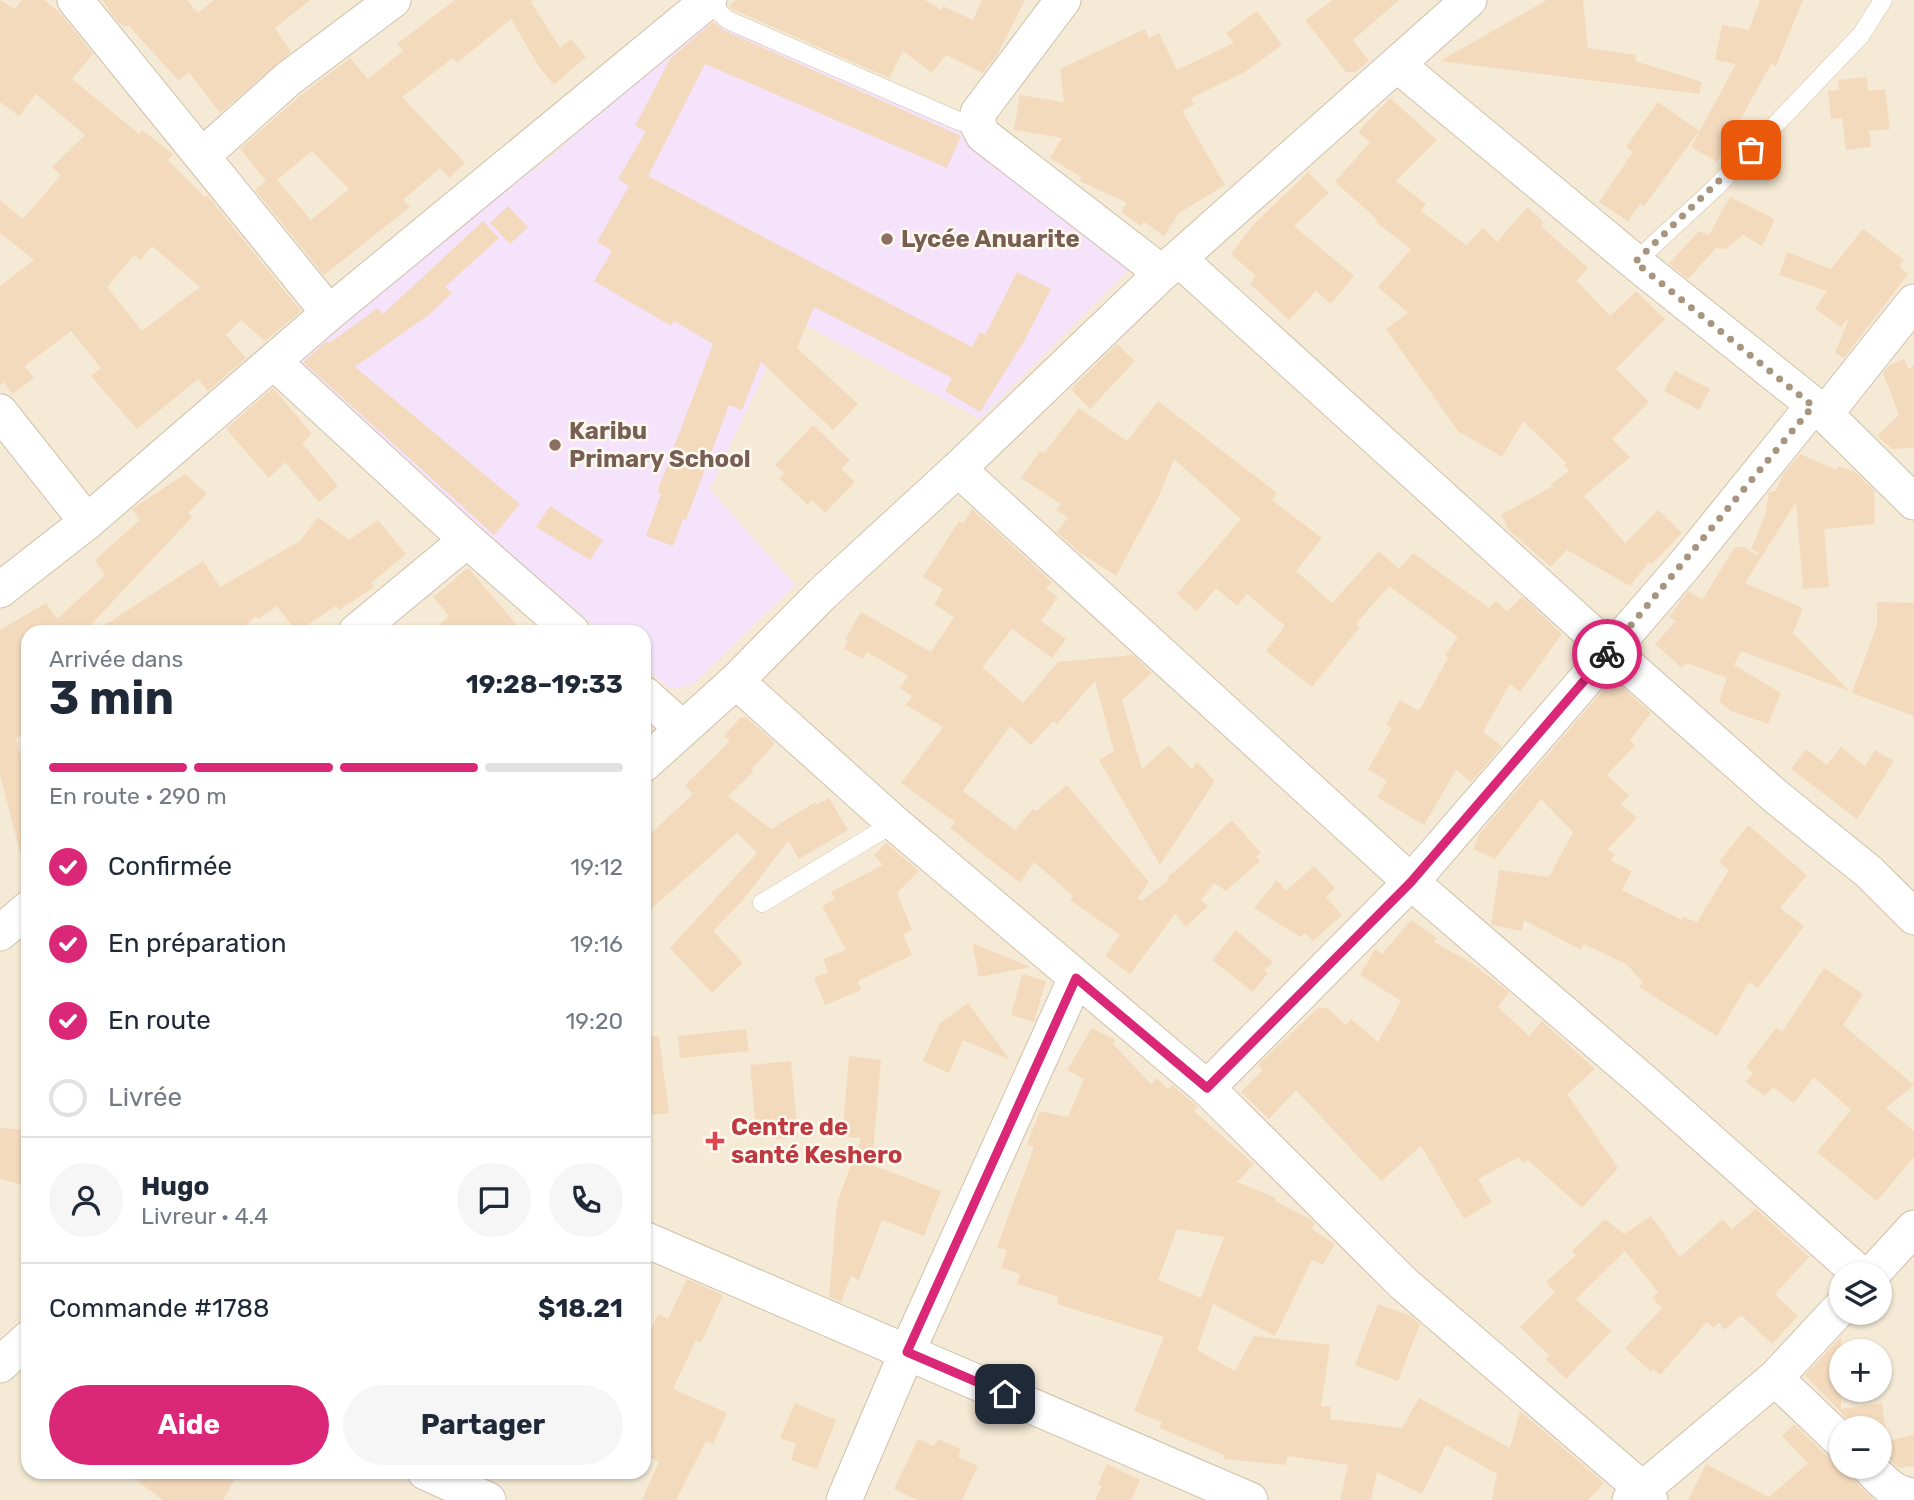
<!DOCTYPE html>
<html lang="fr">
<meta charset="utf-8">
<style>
:root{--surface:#fff;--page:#f6f6f7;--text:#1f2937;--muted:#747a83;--line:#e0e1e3;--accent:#db2777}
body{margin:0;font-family:Rubik,sans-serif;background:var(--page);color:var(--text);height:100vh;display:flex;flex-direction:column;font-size:26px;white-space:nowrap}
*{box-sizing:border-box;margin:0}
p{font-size:23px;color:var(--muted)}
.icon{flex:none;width:38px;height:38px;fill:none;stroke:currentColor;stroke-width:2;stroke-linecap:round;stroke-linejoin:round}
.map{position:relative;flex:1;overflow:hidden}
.side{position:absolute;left:21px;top:625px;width:630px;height:854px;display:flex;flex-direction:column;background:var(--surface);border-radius:21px;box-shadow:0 2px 5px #0004}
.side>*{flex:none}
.controls{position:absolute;left:1829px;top:1262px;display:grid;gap:14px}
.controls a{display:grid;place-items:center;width:63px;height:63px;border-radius:50%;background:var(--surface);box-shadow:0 2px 5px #0004;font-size:35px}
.pin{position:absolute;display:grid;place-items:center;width:60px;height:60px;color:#fff;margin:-30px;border-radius:14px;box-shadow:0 4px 10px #0006}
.courier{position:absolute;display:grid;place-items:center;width:70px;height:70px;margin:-35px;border:5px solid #db2777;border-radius:50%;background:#fff;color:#222;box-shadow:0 2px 9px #0007}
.summary em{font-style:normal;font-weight:700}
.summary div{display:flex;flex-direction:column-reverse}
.summary{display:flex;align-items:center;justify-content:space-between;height:119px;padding:0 28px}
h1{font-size:46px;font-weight:700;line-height:52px}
.bar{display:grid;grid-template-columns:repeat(4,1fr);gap:10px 7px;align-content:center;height:84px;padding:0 28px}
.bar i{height:9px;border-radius:5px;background:var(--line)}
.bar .on{background:var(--accent)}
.bar p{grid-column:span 4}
.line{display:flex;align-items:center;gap:18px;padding:0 28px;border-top:2px solid var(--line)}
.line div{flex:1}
.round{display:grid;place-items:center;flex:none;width:74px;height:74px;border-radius:37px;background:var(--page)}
ol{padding:0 28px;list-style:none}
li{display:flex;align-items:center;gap:21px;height:77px}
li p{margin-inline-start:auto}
li .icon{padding:7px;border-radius:50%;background:var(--accent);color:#fff;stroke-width:4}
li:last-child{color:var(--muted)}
li i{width:38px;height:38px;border:4px solid var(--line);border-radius:50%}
.button{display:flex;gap:14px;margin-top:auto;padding:14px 28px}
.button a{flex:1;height:80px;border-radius:42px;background:var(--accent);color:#fff;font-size:28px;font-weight:700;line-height:80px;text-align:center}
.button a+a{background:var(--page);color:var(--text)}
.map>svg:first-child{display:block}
</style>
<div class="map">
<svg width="1914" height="1500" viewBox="0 0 1914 1500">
<rect width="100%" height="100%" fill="#fdf7e7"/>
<!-- residential -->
<path fill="#f5ead5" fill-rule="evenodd" d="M0,0H1914V1500H0ZM28,632H644V1472H28ZM1841,1274H1880V1312H1841ZM1841,1351H1880V1390H1841ZM1841,1428H1880V1466H1841Z"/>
<!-- education -->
<path fill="#f4e3fa" d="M705,19L956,126L1131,268L980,419L790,317L710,489L795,585L692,685L670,689L644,667V632H602L291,369L329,327L554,154Z"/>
<!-- building -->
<g fill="#f4dabd" fill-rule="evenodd">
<path d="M0,0L15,9L22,0H44L59,12L93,54L72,79L139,134L142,130L173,154L168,160L205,197L207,195L301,311L265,341L241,320L226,335L246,358L208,391L198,379L137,429L91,376L101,368L71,331L25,366L34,378L12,394L4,382L0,385V286L34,260L0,233V200L23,219L61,175L52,167L85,135L36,94L19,116L0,102ZM152,246L200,287L142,331L107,287L134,255L140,260Z"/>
<path d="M102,0H187L198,13L214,0H310L275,28L291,52L220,113L189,72L179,81L128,25L125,27L118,22Z"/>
<path d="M455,0H534L531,2L560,48L571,39L586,57L554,85L539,67L511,19L457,63L453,58L402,97L465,163L449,178L440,168L403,200L410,207L324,275L255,190L266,181L240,149L301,95L350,58L368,79L403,51L397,44ZM312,151L349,189L311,220L277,180Z"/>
<path d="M736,0H925L941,10L943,6L973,20L982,0H1025L997,55L983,73L946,55L932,73L903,51L889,78L734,10L729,6Z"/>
<path d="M1333,0H1399L1353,40L1369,61L1355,72H1346L1305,20Z"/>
<path d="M1547,0H1583L1588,48L1636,55L1635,61L1702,82L1699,94L1440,61Z"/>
<path d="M1760,0H1803L1776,66L1771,64L1717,162L1691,147L1736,64L1715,60L1722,25L1749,30Z"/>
<path d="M1257,11L1282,45L1245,72L1191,98L1194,105L1182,111L1225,185L1179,213L1164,236L1144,222L1141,226L1121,212L1127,203L1080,181L1081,177L1050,158L1062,138L1014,130L1020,95L1064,102L1060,69L1145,29L1149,38L1159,33L1177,70L1234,43L1226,33Z"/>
<path d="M713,22L723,30L961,136L947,168L705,64L648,176L972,347L980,332L985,335L1017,272L1051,289L1023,343L980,412L945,391L952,378L814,307L797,348L858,404L833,430L761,362L742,410L729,405L686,520L683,519L673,546L646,536L661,494L657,492L713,344L674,321L671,326L594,281L612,251L597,242L629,186L618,179L646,131L635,126L670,59Z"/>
<path d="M1867,77L1868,91L1885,89L1890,129L1869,131L1871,147L1846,150L1842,118L1831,119L1828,91L1839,90L1838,80Z"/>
<path d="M1390,98L1437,140L1396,181L1426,204L1421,211L1466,245L1483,228L1497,242L1527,207L1544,222L1541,226L1588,268L1577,281L1610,316L1636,291L1665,319L1616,369L1649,402L1612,439L1630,457L1584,496L1625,543L1658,510L1682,533L1651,565L1649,562L1630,586L1567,550L1551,567L1509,530L1501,515L1553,486L1550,485L1569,471L1564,465L1566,463L1523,421L1502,457L1458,431L1386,329L1408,313L1378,287L1411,249L1376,222L1378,220L1335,182L1370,142L1358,132Z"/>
<path d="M1658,102L1699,131L1644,206L1640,204L1628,221L1599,202L1633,152L1626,147Z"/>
<path d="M1308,172L1329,193L1294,226L1354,276L1331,304L1316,291L1289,320L1250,284L1256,276L1231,254L1254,224Z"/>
<path d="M1730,197L1775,219L1762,246L1743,235L1725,249L1716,248L1688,279L1669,264L1699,231L1709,235Z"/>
<path d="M508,206L528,227L510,244L490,223Z"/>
<path d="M483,221L499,238L445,287L452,293L430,314L355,367L520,504L494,535L303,362L327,341L329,343L378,308L383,314Z"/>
<path d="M1863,229L1904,260L1899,266L1908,274L1844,358L1835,353L1850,316L1841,327L1815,309L1827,291L1779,275L1787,252L1831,269Z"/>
<path d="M1117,344L1135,361L1090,409L1071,389Z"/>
<path d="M1904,359L1908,369L1914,366V448L1892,449L1877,436L1899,415L1883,373L1890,365Z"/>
<path d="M1675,371L1710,389L1699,410L1664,391Z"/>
<path d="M273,388L312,434L302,443L338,486L319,502L285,462L269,478L226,429Z"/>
<path d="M1158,401L1277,493L1272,500L1322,538L1296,571L1332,603L1379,551L1399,569L1413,553L1489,608L1496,601L1507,611L1522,597L1562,634L1520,692L1510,684L1483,732L1502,746L1471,782L1456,770L1424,825L1377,797L1387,781L1368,769L1392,728L1386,725L1400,700L1419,711L1448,658L1445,655L1458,637L1389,586L1356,624L1360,627L1312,687L1266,651L1285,626L1247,594L1237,606L1216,588L1197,611L1177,594L1241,519L1174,459L1159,496L1116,576L1079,552L1057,532L1068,517L1056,510L1061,504L1021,478L1040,451L1044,453L1079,408L1127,441Z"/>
<path d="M813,425L850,460L841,469L855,482L825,513L812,500L808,505L779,478L784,473L775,465Z"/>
<path d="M1800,454L1837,470L1838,466L1855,472L1874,490L1875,524L1824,529L1829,587L1803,589L1796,502L1745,583L1803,608L1793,633L1849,691L1741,651L1734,665L1781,693L1768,724L1731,711L1719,701L1727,678L1687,663L1682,668L1655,644L1676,621L1669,617L1688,591L1702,600L1735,547H1744L1758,556L1759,553L1751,549L1765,516L1769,492L1776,491L1782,476Z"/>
<path d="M185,474L207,494L188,513L192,517L84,632H28V732L16,738L28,782V851L20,852L0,775V630L46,603L57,619L105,575L95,560L140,520L132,509Z"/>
<path d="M550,506L603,540L590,560L536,527Z"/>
<path d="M972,509L1052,582L1046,588L1058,597L1041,621L1066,639L1052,658L1012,629L982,667L1023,703L1058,662L1133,655L1152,673L1122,700L1142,769L1169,745L1192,770L1197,762L1215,781L1160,865L1099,760L1114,751L1095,681L1057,724L1053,721L1031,745L1010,726L963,791L1015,830L1033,809L1036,811L1067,785L1149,882L1138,898L1141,901L1169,880L1167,878L1232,820L1261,853L1256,857L1260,861L1226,891L1214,883L1201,900L1208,906L1186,927L1175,914L1130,974L1105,956L1120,935L1070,900L1073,896L1034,862L1020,883L950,828L955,822L901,783L943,727L906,705L912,696L900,688L908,676L867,652L863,659L844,649L848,641L845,639L861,612L931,652L954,617L934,604L943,589L923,577L959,521L963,524Z"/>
<path d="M318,517L349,540L378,520L406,554L371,583L374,587L339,610L336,606L297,632L277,606L258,619L256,616L238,632H94L203,561L220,587L300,541Z"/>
<path d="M468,568L523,632H431L449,616L433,597Z"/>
<path d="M1877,602L1914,603V716L1852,693L1877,625Z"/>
<path d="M1613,679L1651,713L1630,740L1635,745L1607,775L1629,795L1621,804L1637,818L1607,850L1615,854L1611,861L1632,871L1622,890L1682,920L1683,917L1697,922L1729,870L1719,862L1748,825L1807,875L1780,908L1804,926L1758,988L1749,982L1717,1036L1639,987L1643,982L1626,964L1584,944L1581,950L1524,920L1522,931L1491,925L1499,870L1549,877L1573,832L1541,799L1495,859L1473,849L1480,833Z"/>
<path d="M746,717L775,743L752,769L754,771L728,796L771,829L817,801L814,806L829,798L848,830L799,859L788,841L743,900L713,931L743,963L712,993L670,948L757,853L737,833L644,915V840L693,794L685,785L730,741L724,736L740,718Z"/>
<path d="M1841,747L1865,766L1875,750L1894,761L1857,819L1791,769L1806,749L1827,765Z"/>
<path d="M886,843L919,871L897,893L912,930L903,934L912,955L858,981L861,990L825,1005L814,978L828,972L823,959L846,950L822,906L835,899L831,892L883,865L874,855Z"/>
<path d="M1314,866L1335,888L1326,897L1342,915L1313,941L1305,933L1300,937L1254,908L1277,880L1286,891Z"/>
<path d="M1411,920L1437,938L1434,942L1470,962L1509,992L1498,1007L1529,1036L1542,1021L1595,1069L1567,1094L1618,1168L1582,1208L1528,1160L1524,1163L1519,1157L1478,1179L1492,1202L1464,1219L1421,1146L1381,1181L1296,1090L1269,1119L1241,1092L1263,1070L1258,1066L1264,1059L1318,1008H1327L1346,1025L1351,1019L1378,1042L1401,1001L1360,975L1375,949L1382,954Z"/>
<path d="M1236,930L1273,962L1264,970L1268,973L1253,992L1212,960Z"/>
<path d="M972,943L1031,967L979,977Z"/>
<path d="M1824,968L1863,994L1843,1025L1914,1085L1886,1108L1914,1131V1157L1877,1201L1817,1152L1851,1110L1814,1077L1794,1103L1773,1087L1765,1096L1746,1082L1753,1073L1746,1067L1776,1028L1782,1032Z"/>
<path d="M1022,974L1046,981L1034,1022L1011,1015Z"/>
<path d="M968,1003L1010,1060L963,1040L949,1073L923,1061L940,1023Z"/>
<path d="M1092,1028L1115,1040L1113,1044L1151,1084L1157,1078L1168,1090L1172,1085L1198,1107L1194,1111L1254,1164L1237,1182L1276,1198L1275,1201L1310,1219L1315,1224L1312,1229L1335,1244L1323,1265L1312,1260L1275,1336L1213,1304L1197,1350L1235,1371L1254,1336L1330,1345L1321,1406L1331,1407L1330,1419L1402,1428L1419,1398L1510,1448L1520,1411L1604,1483L1588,1500H1492L1497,1474L1446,1445L1422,1494L1377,1472L1371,1500H1340L1348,1465L1288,1456L1285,1465L1224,1459V1455L1159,1428L1162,1422L1134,1411L1164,1337L1057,1304L1059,1297L1017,1284L1020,1274L1001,1268L1007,1250L997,1247L1034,1147L1027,1144L1040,1111L1068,1117L1084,1079L1067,1070ZM1177,1229L1224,1237L1201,1298L1158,1280Z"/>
<path d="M746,1029L749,1051L680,1058L678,1036Z"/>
<path d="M659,1036L669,1113L644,1116V1037Z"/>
<path d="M849,1056L881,1060L872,1165L941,1191L924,1236L882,1220L859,1280L851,1276L841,1302L829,1297L837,1203L861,1138L842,1136Z"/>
<path d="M791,1061L798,1137L775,1139L774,1129L756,1130L750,1065Z"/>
<path d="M0,1128L28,1130V1186L0,1179Z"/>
<path d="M1756,1209L1809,1257L1775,1294L1798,1316L1772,1344L1741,1315L1725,1330L1719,1323L1713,1328L1707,1322L1660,1375L1653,1369L1651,1372L1625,1348L1662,1308L1652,1298L1658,1292L1625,1251L1576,1299L1611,1331L1566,1379L1545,1359L1549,1355L1520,1327L1555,1292L1546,1282L1576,1255L1572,1251L1605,1219L1624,1234L1651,1216L1680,1257L1723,1219L1732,1229Z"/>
<path d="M687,1279L723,1295L701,1343L696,1340L673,1389L727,1413L713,1444L706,1441L676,1500H642L659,1462L650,1458L653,1452L644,1448V1344L658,1314L668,1319Z"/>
<path d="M1378,1304L1411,1316L1420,1324L1398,1381L1355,1365Z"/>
<path d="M1841,1337V1409L1882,1403L1887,1441L1914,1435V1466L1898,1468L1880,1450V1428H1856L1805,1375Z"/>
<path d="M795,1403L836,1420L817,1469L791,1460L796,1444L780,1438Z"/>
<path d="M1794,1424L1827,1456L1841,1461V1466H1848L1854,1480L1874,1500H1688L1706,1464L1769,1497L1808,1463L1782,1436Z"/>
<path d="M918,1439L934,1446L938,1439L961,1449L958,1457L978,1466L962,1500H917L894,1489Z"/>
<path d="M1107,1464L1140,1480L1131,1500H1095L1102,1486L1098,1484Z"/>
<path d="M125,1472H239L223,1500H163Z"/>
</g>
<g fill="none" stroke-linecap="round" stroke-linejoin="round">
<defs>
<g id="service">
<path d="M707,2L728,20L961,122L978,125"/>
<path d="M1635,262L1715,188L1861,35L1883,0"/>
<path d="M762,903L894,823"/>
</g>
<g id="minor">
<path d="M75,0L329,313"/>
<path d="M1063,0L978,113V125L983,135L1162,273"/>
<path d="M1399,66L1635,262L1825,414L1914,502"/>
<path d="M202,156L288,79L393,0"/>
<path d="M1179,259L1610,650L1774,795L1869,872L1914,917"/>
<path d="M274,362L467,540L572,632"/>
<path d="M0,412L87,522"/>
<path d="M1825,414L1914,302"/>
<path d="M958,469L1411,882L1644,1082L1860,1274"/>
<path d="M0,590L87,522L329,313L709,0"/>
<path d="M356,632L467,540"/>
<path d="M736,681L894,823L1207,1088L1403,1283L1641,1488L1650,1500"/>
<path d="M644,694L682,728"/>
<path d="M644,764L736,681L823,593L958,469L1162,273L1469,0"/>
<path d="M0,933L28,909"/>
<path d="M1207,1088L1411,882L1683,567L1813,406"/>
<path d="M644,1239L1250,1500"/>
<path d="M1872,1274L1914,1228"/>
<path d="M0,1365L28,1339"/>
<path d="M1775,1378L1841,1441"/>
<path d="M1868,1466C1882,1480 1893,1495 1914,1496"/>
<path d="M425,1472L488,1500"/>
<path d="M844,1500L907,1352L1076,978"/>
<path d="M1630,1500L1775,1378L1841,1307"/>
</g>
</defs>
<!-- service casing -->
<use href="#service" stroke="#d0c0ab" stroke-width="19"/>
<!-- minor casing -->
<use href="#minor" stroke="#d0c0ab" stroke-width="37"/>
<!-- service -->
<use href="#service" stroke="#fff" stroke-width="18"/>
<!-- minor -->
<use href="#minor" stroke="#fff" stroke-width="35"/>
</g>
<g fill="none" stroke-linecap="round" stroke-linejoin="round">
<!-- done -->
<path stroke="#a79580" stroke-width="7" stroke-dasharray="0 12.6" d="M1607,654L1813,406L1635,262L1751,150"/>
<!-- route -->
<path stroke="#db2777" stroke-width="9" d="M1005,1394L907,1352L1076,978L1207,1088L1411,882L1607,654"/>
</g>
<!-- markers -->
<g fill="#8d6e63" stroke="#fffaee" stroke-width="2.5">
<circle cx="887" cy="239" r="7"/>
<circle cx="555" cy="445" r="7"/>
</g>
<path fill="#e0444e" stroke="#fffaee" stroke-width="2.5" d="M711.5 1130.5h7v7h7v7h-7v7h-7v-7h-7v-7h7z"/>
<g text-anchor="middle" stroke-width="5" stroke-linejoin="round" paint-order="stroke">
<!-- education labels -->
<g font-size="24" font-weight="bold" fill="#785e54" stroke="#fffaee" text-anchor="start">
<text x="901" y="247">Lycée Anuarite</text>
<text x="569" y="439">Karibu<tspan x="569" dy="28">Primary School</tspan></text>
</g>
<!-- health labels -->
<g font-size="24" font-weight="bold" fill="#be3a42" stroke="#fffaee" text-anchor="start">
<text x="731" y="1135">Centre de<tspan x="731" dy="28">santé Keshero</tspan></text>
</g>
</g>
</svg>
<div class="controls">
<a><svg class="icon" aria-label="layers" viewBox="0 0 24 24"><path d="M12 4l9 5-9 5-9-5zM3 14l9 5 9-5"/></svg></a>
<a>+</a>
<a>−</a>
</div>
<div class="pin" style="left:1751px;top:150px;background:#ea580c"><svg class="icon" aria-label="bag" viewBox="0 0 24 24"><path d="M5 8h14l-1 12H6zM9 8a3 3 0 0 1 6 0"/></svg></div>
<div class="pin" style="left:1005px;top:1394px;background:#1f2937"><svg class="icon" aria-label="home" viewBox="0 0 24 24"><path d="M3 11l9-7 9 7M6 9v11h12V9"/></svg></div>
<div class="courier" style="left:1607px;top:654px"><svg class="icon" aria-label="bike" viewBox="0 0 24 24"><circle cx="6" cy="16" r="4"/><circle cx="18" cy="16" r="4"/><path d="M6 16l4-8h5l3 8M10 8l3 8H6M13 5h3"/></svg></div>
<section class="side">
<div class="summary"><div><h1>3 min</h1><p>Arrivée dans</p></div><em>19:28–19:33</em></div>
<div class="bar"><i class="on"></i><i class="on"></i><i class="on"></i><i></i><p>En route · 290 m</p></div>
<ol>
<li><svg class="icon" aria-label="check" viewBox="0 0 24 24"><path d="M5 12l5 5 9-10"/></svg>Confirmée<p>19:12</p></li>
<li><svg class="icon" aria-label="check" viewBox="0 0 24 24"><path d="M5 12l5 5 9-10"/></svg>En préparation<p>19:16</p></li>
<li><svg class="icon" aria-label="check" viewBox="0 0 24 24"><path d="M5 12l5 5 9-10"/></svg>En route<p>19:20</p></li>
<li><i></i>Livrée</li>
</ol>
<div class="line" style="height:126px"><a class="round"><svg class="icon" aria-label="person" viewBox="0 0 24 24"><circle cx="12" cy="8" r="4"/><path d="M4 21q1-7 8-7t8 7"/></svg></a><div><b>Hugo</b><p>Livreur · 4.4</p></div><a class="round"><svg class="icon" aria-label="chat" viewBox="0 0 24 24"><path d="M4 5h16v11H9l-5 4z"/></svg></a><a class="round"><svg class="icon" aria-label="phone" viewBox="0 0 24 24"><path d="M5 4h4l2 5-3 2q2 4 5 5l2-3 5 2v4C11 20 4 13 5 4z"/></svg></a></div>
<div class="line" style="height:91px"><div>Commande #1788</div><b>$18.21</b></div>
<div class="button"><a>Aide</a><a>Partager</a></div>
</section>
</div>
